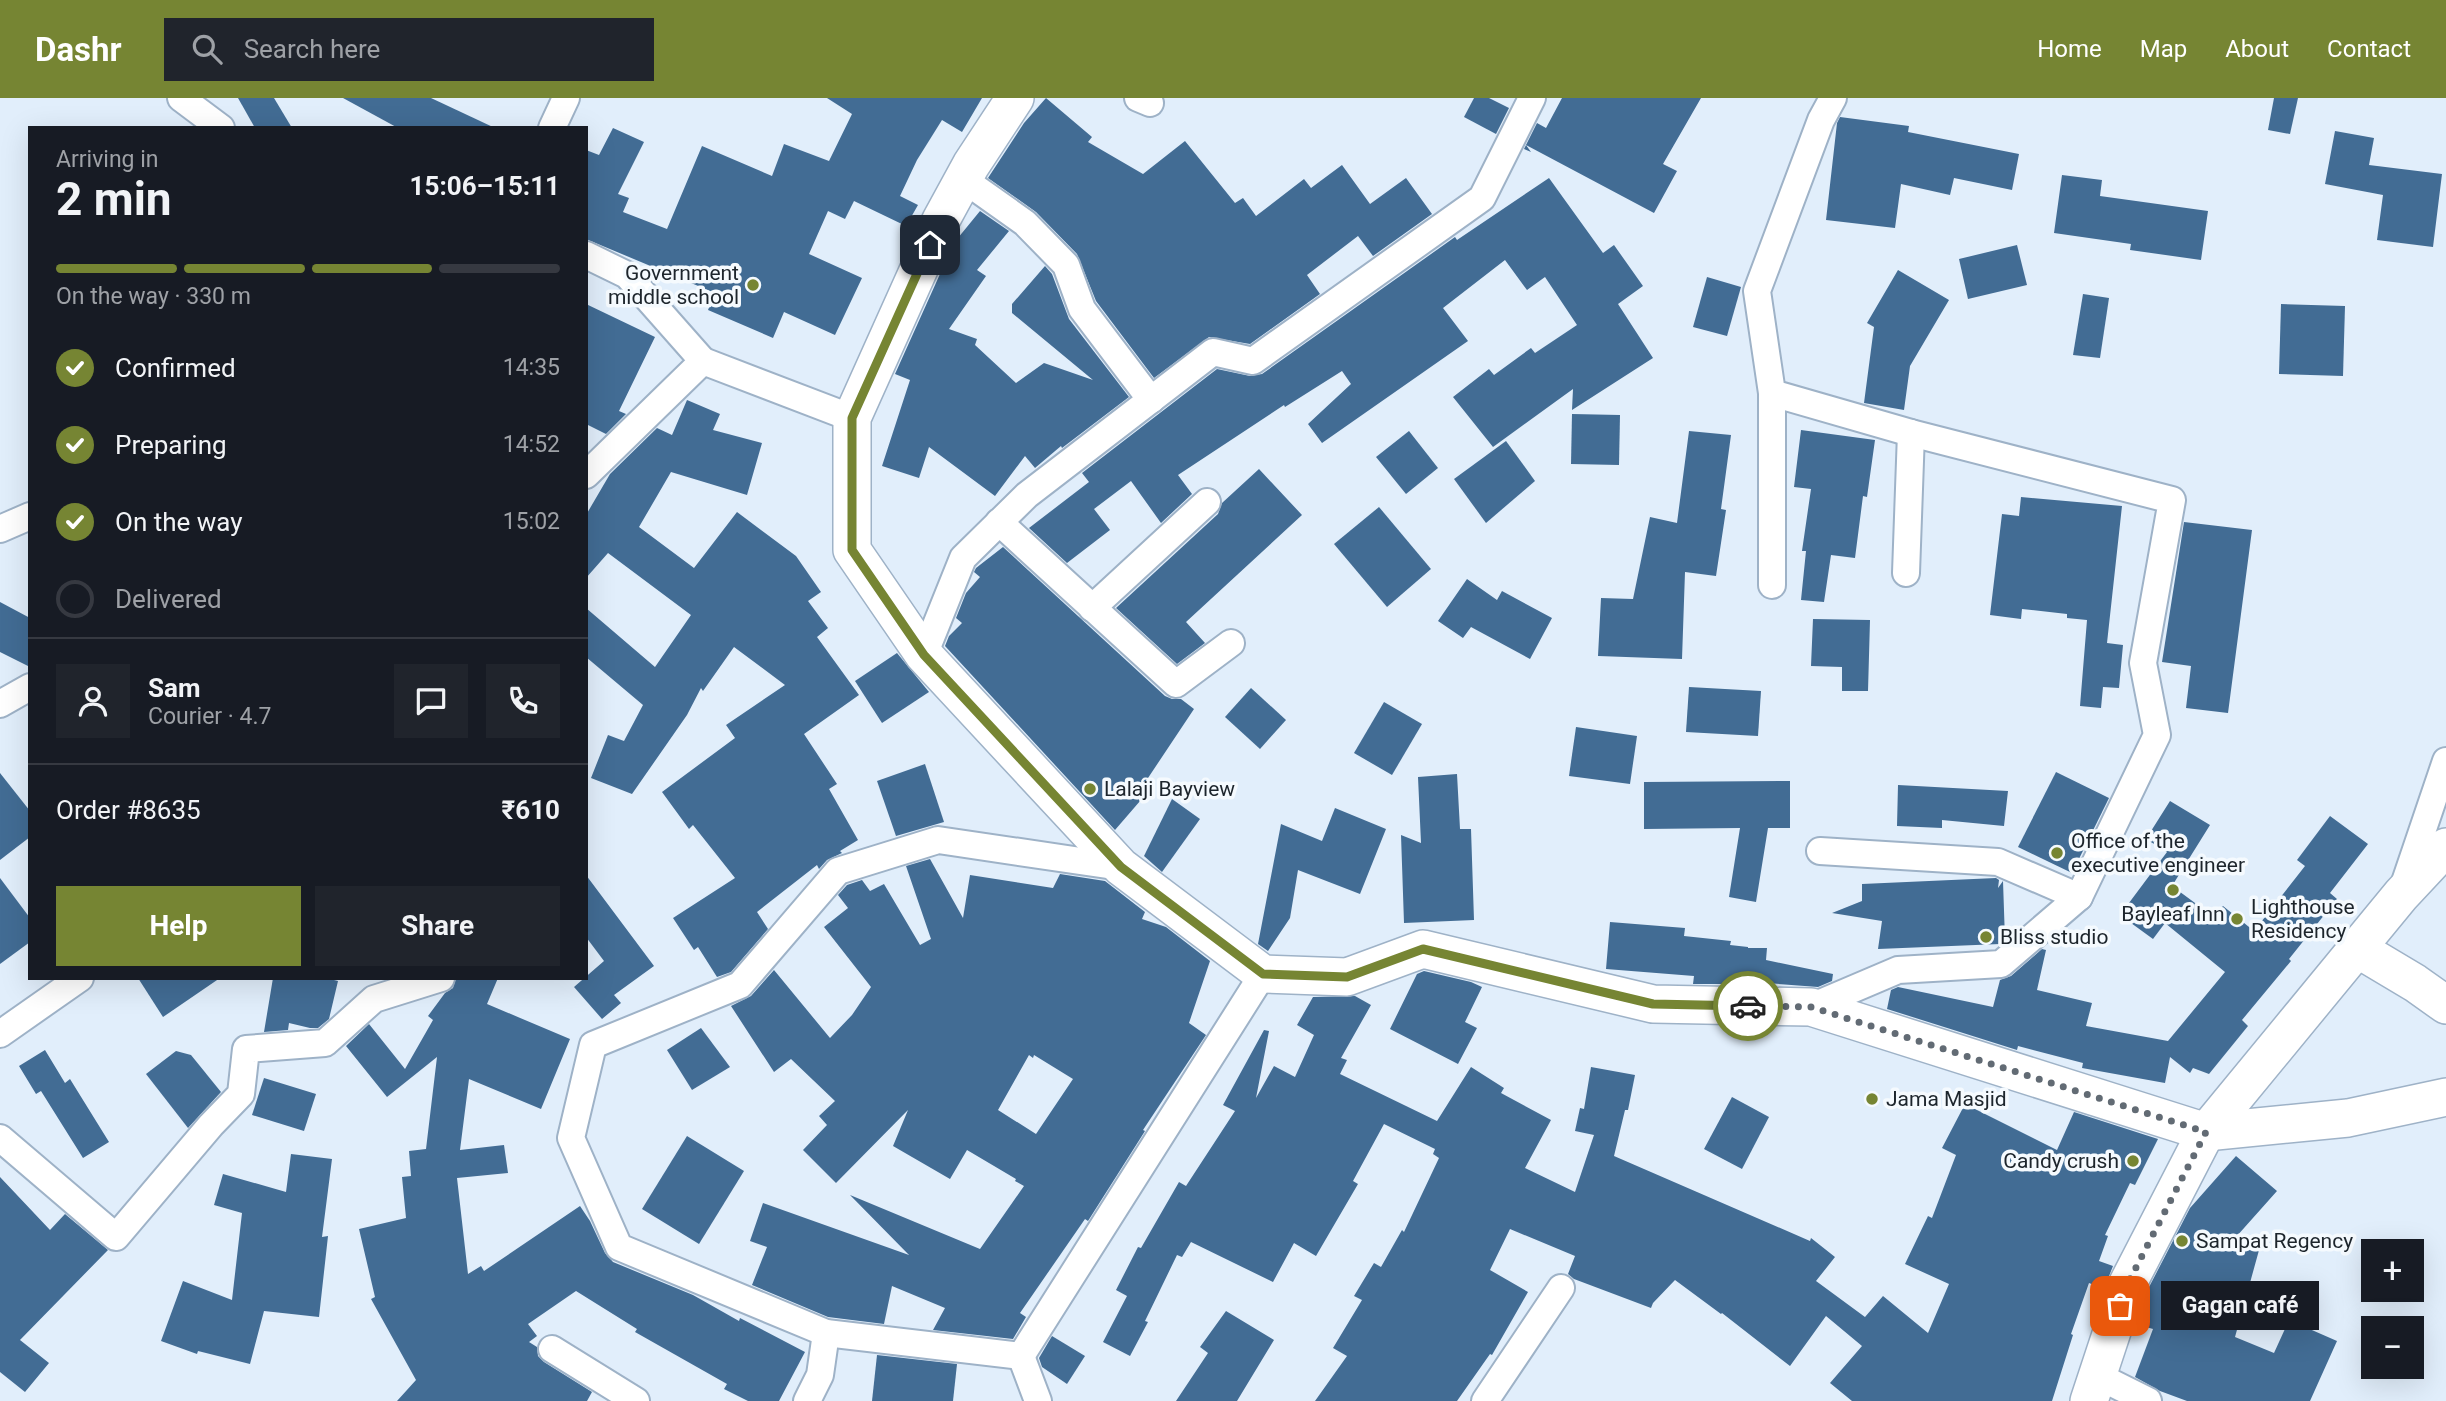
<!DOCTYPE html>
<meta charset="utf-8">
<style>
:root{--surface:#171b24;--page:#20242c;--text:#f1f3f6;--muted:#9ea1a6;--line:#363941;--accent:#768533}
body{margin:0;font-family:Roboto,sans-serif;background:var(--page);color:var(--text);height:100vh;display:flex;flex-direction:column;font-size:26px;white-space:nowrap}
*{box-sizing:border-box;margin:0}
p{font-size:23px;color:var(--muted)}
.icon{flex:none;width:38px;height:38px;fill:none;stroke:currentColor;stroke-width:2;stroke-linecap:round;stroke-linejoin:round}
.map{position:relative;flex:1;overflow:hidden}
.side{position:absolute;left:28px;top:28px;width:560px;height:854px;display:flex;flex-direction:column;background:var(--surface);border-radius:0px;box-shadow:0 7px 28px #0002}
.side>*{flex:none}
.controls{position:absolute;left:2361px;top:1141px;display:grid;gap:14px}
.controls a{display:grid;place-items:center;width:63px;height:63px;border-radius:0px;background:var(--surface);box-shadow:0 7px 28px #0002;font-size:35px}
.pin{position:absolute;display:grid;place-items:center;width:60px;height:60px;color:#fff;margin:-30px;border-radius:14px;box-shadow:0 4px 10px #0006}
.courier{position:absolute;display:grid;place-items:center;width:70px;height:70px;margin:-35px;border:5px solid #768533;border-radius:50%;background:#fff;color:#222;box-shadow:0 2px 9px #0007}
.bubble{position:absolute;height:49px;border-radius:0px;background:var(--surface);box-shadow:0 7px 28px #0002;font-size:23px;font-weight:700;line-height:49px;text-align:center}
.summary em{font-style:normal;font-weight:700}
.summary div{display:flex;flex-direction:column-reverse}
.summary{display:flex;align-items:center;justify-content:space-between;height:119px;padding:0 28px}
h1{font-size:46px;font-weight:700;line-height:52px}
.bar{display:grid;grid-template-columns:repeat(4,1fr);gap:10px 7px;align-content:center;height:84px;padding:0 28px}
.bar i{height:9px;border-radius:5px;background:var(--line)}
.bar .selected{background:var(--accent)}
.bar p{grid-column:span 4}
.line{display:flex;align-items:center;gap:18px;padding:0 28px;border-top:2px solid var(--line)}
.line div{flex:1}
.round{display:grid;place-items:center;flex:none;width:74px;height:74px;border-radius:0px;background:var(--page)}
ol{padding:0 28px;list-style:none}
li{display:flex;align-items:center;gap:21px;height:77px}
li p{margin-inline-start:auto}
li .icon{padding:7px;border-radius:50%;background:var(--accent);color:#fff;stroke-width:4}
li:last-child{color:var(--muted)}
li i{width:38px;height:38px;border:4px solid var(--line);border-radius:50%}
.button{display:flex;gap:14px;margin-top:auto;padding:14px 28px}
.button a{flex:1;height:80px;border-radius:0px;background:var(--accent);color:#fff;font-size:28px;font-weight:700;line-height:80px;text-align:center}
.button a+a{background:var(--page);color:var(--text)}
header{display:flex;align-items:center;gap:42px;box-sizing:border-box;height:98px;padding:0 35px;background:var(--accent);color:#fff}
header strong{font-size:33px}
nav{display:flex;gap:38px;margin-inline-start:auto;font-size:24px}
.search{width:490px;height:63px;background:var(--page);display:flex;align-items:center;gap:18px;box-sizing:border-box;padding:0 24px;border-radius:0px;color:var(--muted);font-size:26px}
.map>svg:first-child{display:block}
</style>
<header>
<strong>Dashr</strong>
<div class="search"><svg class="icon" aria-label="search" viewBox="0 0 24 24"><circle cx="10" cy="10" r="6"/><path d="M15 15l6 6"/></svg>Search here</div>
<nav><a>Home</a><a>Map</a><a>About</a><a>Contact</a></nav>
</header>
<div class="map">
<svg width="2446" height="1303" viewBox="0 0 2446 1303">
<rect width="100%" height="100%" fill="#e1eefb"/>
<!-- building -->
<g fill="#426c94" fill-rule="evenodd">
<path d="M238,0H274L292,30H255Z"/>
<path d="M343,0H431L495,30H398Z"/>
<path d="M827,0H982L962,34L942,22L917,62L900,98L918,107L906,128L854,103L845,121L828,113L809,156L862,180L835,237L784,214L773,240L708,212L715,195L586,141V52L599,57L613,30L644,44L618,96L629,100L623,114L667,131L702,48L772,78L784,46L829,63L852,16Z"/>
<path d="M1046,0L1092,39L1088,44L1143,76L1185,43L1235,105L1243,100L1256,118L1304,81L1311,90L1342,67L1370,106L1406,80L1432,116L1373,158L1358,138L1307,177L1320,196L1250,246L1209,239L1154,280L1096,203L1077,156L1036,114L988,80L1024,25Z"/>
<path d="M1474,0H1489L1509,10L1496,36L1464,19Z"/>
<path d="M1562,0H1701L1663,66L1677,73L1654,115L1526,47L1531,54L1524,51L1537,25L1546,30Z"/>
<path d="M2274,0H2298L2290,36L2268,32Z"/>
<path d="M1840,19L1909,28L1908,34L2019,56L2012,92L1954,80L1950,97L1901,86L1895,130L1826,122L1837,25Z"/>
<path d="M2335,33L2374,40L2369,67L2442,76L2433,149L2377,142L2383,97L2325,86Z"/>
<path d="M2062,77L2102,82L2100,98L2208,113L2201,162L2130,152L2131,146L2054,135Z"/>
<path d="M1549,80L1603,155L1614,147L1643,188L1618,206L1653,260L1572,312L1573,291L1493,349L1453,299L1489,271L1494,277L1531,250L1535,255L1577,227L1545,179L1527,192L1505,162L1443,210L1468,243L1322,345L1308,326L1351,286L1342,273L1285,309L1284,307L1178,377L1192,396L1161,425L1131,383L1094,411L1110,432L1067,465L1029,430L1089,384L1082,375L1217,271L1250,278L1262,276L1455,139L1457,142Z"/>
<path d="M980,113L1009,133L977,172L986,178L949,231L977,241L975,247L1016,285L1044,265L1093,282L1012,215V206L1045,168L1052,176L1069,221L1129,299L1062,350L1061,348L1035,370L1025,358L995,398L929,349L919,380L882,368L910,282L895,276L940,176L957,151L952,148L953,146Z"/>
<path d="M2017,147L2027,187L1968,201L1959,161Z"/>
<path d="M1898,172L1949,202L1910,268L1904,312L1864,305L1874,229L1867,225Z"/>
<path d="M1707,179L1741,189L1727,238L1693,229Z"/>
<path d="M2083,196L2109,200L2100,260L2073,257Z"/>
<path d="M586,206L655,239L619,313L626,316L606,336L586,326Z"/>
<path d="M2281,206L2345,208L2343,278L2279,276Z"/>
<path d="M687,302L720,316L713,332L762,345L747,397L671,374L639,429L694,470L737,414L796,458L821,494L808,503L828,530L817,539L859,597L804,636L837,686L829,691L858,742L840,753L842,755L827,762L819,771L817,767L757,814L768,831L731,874L717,879L698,849L694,852L673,820L735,780L693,727L689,731L662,694L735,640L726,627L785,587L734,549L703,593L701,590L687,617L632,696L591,680L608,637L624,643L643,607L586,559V510L655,569L691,517L608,455L586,480V417L610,376L657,330L672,337Z"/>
<path d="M1572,316L1620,317L1619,367L1571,366Z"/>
<path d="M1801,332L1875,342L1867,399L1863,398L1855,460L1831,457L1824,504L1801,502L1806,453H1802L1811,391L1794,389Z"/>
<path d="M1409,333L1438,370L1406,396L1376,359Z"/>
<path d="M1689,333L1731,337L1721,411L1726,412L1716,478L1685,474L1682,561L1598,558L1601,500L1633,501L1650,419L1677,425Z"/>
<path d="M1506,343L1535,383L1486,425L1454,381Z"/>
<path d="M1259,371L1302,417L1186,524L1205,545L1177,566L1116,510L1218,416L1222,405Z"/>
<path d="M2021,399L2122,408L2107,545L2123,547L2119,590L2103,589L2101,610L2080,608L2087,522L2067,520V516L2022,511L2021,521L1990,517L2002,416L2019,418Z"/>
<path d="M1379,409L1431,471L1387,509L1334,446Z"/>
<path d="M2184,424L2252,432L2228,615L2186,610L2191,568L2162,564Z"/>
<path d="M1003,449L1165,598L1172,601H1181L1194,611L1146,683L1153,688L1115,732L945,548L949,538L962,525L956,520L966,495L980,479L974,474L976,470Z"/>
<path d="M1467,481L1497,502L1502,493L1552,520L1530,561L1471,529L1463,540L1438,523Z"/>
<path d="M0,504L30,520V569L0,554Z"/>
<path d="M1813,521L1870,522L1868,593H1842V569L1811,568Z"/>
<path d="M897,555L929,594L882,625L855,583Z"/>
<path d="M1689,589L1761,593L1758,638L1686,634Z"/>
<path d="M1251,590L1286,622L1260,651L1225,619Z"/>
<path d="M1384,604L1422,626L1392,677L1354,655Z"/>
<path d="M1576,629L1637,638L1630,686L1569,678Z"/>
<path d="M925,666L944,724L896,738L877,683Z"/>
<path d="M2056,674L2109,700L2072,775L2018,749Z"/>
<path d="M0,675L30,713V739L0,762Z"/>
<path d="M1457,676L1460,731H1471L1474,822L1404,825L1401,737L1421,745L1418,679Z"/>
<path d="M1790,683V730H1768L1756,804L1729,799L1740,730L1644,731V684Z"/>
<path d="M1898,687L2008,693L2004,728L1942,722V730L1897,728Z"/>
<path d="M1172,701L1200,721L1162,774L1144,758Z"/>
<path d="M2170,703L2210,727L2172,788L2214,819L2223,808L2254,833L2305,768L2297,762L2330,718L2368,746L2330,795L2337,801L2289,861L2291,863L2242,922L2248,928L2209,976L2193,970L2190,975L2170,959L2165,985L2082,970L2083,965L2018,948L2017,952L1887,911L1891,892L1898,889L1993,909L2000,882L2011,878L2042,851L2046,852L2037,892L2092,905L2086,928L2168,943L2225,874L2165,825L2153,841L2120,817L2167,754L2146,741Z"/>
<path d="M1335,710L1386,731L1360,796L1298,772L1290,820L1268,853L1258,846L1281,726L1322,743Z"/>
<path d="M930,761L963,820L970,777L1053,790L1060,776L1105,783L1145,814L1142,821L1166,829L1210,863L1189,925L1206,937L1143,1032L1145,1033L1088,1123L1085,1121L1020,1215L1026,1219L1013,1241L933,1232L945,1210L892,1188L884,1226L828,1219L752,1187L767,1149L750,1143L763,1105L909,1157L850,1097L980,1151L1024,1088L1015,1083L1016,1081L967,1052L950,1081L893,1048L908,1012L836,1085L803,1052L827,1027L819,1018L835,1003L791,961L774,974L731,908L751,898L774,872L830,940L852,917L871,889L824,829L848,810L838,797L847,787L862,782L870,793L884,786L920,847L931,841L906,768ZM1029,957L1033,960L1034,957L1073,981L1036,1036L998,1012Z"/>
<path d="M586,777L654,868L614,897L621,905L602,921L574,889L604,863L586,839Z"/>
<path d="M0,780L30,820V844L0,866Z"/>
<path d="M1996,780L1999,782L1998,790L2003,783L2005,842L2000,846L1878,851L1882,823L1832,815L1862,803V786Z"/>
<path d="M1610,824L1685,830L1684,838L1731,843L1730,847L1748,849V850H1767L1766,862L1833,876L1832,883L1818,889L1726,882L1725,886H1693L1694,878L1606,871Z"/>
<path d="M1424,873L1471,884L1482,889L1465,924L1477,930L1458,966L1390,931L1417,876Z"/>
<path d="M138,880H220L163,919Z"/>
<path d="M273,880H326L338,883L329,921L318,930H310L289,925L288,932L264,934Z"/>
<path d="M456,880H498L487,906L570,941L541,1011L469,981L460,1052L504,1047L508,1075L457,1080L468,1176L481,1168L484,1173L580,1108L590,1123L605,1155L613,1164L693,1197L739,1223L740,1220L805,1254L779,1303H748L724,1291L727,1286L635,1234L637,1231L576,1193L528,1226L537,1238L529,1244L537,1249L538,1258L544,1264L592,1294L587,1303H397L416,1282L371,1201L375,1199L359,1131L406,1120L402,1079L411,1078L409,1053L426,1051L437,959L387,999L346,948L369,926L405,971L433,922L428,918L445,895L453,890Z"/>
<path d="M1355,898L1371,907L1341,960L1347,962L1340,976L1437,1023L1471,969L1504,990L1501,995L1551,1022L1525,1070L1575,1094L1594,1037L1575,1033L1580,1010L1584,1011L1591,969L1635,977L1628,1012H1625L1614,1058L1810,1143L1811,1140L1835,1159L1816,1183L1865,1219L1883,1198L1928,1235L1949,1186L1905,1166L1928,1118L1932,1120L1956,1057L1942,1050L1965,1006L2057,1052L2074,1014L2158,1041L2135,1087L2130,1085L2105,1137L2108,1138L2099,1163L2113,1168L2104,1191L2089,1185L2071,1236L2073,1237L2052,1303H1852L1830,1285L1862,1248L1826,1218L1790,1268L1722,1215L1721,1216L1675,1182L1653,1205L1651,1210L1574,1181L1568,1176L1575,1158L1510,1131L1490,1172L1528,1194L1492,1257L1490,1256L1457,1303H1315L1347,1258L1333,1250L1362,1202L1354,1198L1374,1165L1381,1169L1402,1132L1404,1134L1439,1060L1433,1056L1435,1051L1384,1026L1353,1083L1358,1086L1316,1158L1294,1145L1273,1184L1191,1144L1182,1159L1177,1157L1145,1223L1148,1224L1130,1258L1103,1244L1127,1198L1116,1192L1138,1149L1141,1150L1179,1084L1186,1088L1235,1013L1223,1007L1264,932L1269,933L1256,1000L1274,968L1295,979L1314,937L1297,927L1313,899Z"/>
<path d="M701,930L730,969L692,992L667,952Z"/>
<path d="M45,952L65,985L70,981L109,1044L83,1060L41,993L36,996L19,968Z"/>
<path d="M176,953L191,957L221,994L188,1030L146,976Z"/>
<path d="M264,980L316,996L304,1033L252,1017Z"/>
<path d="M1732,999L1769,1019L1742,1071L1704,1051Z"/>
<path d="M687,1038L744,1073L699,1146L642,1111Z"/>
<path d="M291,1056L332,1061L322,1139L328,1138L319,1219L264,1213L250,1266L198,1253L197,1256L161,1243L183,1183L232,1202L242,1115L214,1107L223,1076L286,1094Z"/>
<path d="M2236,1058L2277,1093L2236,1139L2261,1145L2235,1239L2274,1255L2289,1222L2337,1243L2310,1303H2187L2160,1293L2135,1279L2153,1231L2136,1226L2147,1193L2190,1110Z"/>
<path d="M0,1079L50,1132L65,1116L108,1152L20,1242L49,1265L25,1294L0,1274Z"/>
<path d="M1226,1213L1274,1242L1237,1303H1176L1208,1255L1200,1249Z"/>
<path d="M1052,1238L1085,1258L1067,1286L1042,1269L1039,1260Z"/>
<path d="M877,1257L957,1266L953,1303H872Z"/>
</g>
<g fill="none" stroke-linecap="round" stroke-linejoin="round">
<defs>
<g id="street">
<path d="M181,0L221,30"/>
<path d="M1138,0L1150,5"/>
<path d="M552,30L566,0"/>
<path d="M963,81L1025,125L1066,167L1082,211L1151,302"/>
<path d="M586,157L627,177L703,263L586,377"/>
<path d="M703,263L852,320"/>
<path d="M1772,295V487"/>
<path d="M999,424L1176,586L1231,545"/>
<path d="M0,431L30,418"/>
<path d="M1906,475L1911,335"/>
<path d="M1092,510L1207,404"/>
<path d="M924,557L963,460L1027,397L1213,254L1253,263L1482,100L1532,0"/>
<path d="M0,606L30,589"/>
<path d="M1820,753L1998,764L2079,799"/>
<path d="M1121,769L938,742L838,773L740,887L593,947L571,1040L619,1149L826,1235L1021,1258L1263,876"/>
<path d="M2404,787L2446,663"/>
<path d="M1811,909L1898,872L2001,866L2079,799L2157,637L2143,565L2172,402L1911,335L1772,295L1757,193L1821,22L1833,0"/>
<path d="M0,936L80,880"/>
<path d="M0,1040L116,1139L211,1027L241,996L246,951L325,945L374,901L441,880"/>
<path d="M552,1251L636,1303"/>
<path d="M1021,1258L1038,1303"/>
<path d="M2096,1277L2148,1303"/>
<path d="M807,1303L820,1277L826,1235"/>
<path d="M1485,1303L1561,1190"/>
</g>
<g id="secondary">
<path d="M1015,0L971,67L941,122L852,320V452L924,557L1121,769L1263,876L1347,879L1423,851L1653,906L1811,909L2206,1034L2348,1020L2446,999"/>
<path d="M2358,851L2415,885L2446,907"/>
<path d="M2089,1303L2128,1185L2206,1034L2401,797L2446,749"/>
</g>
</defs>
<!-- street casing -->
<use href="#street" stroke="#9eb2c7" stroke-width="30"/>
<!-- secondary casing -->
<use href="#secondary" stroke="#9eb2c7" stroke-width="40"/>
<!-- street -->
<use href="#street" stroke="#fff" stroke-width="26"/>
<!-- secondary -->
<use href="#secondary" stroke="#fff" stroke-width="37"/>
</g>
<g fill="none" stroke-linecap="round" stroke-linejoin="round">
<!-- done -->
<path stroke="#626b74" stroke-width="7" stroke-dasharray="0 12.6" d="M1748,908L1811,909L2206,1034L2128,1185L2120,1208"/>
<!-- route -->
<path stroke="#768533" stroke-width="9" d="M930,147L852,320V452L924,557L1121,769L1263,876L1347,879L1423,851L1653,906L1748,908"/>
</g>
<!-- markers -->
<g fill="#768533" stroke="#f5fafe" stroke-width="2.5">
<circle cx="753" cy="187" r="7"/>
<circle cx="1090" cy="691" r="7"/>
<circle cx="2057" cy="755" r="7"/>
<circle cx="2173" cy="792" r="7"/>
<circle cx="2237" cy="821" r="7"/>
<circle cx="1986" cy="839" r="7"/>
<circle cx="1872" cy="1001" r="7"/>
<circle cx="2133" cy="1063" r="7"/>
<circle cx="2182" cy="1143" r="7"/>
</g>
<g text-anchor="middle" stroke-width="7" stroke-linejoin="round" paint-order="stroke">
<!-- poi labels -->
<g font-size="21" fill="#1d252c" stroke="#f5fafe" text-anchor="start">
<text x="739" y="182" text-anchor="end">Government<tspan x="739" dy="24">middle school</tspan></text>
<text x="1104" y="698">Lalaji Bayview</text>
<text x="2071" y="750">Office of the<tspan x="2071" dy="24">executive engineer</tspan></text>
<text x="2251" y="816">Lighthouse<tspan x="2251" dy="24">Residency</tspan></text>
<text x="2173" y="823" text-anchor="middle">Bayleaf Inn</text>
<text x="2000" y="846">Bliss studio</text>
<text x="1886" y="1008">Jama Masjid</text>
<text x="2119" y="1070" text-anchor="end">Candy crush</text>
<text x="2196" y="1150">Sampat Regency</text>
</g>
</g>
</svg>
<div class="controls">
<a>+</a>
<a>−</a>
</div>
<div class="pin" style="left:2120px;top:1208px;background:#ea580c"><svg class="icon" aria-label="bag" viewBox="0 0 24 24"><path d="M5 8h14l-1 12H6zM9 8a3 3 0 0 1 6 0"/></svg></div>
<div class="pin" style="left:930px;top:147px;background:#1f2937"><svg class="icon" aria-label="home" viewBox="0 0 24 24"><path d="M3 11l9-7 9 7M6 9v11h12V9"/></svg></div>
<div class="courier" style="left:1748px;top:908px"><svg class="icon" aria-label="car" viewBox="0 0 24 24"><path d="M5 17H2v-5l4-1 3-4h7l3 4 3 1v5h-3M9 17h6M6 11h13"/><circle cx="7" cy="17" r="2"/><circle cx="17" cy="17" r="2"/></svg></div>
<div class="bubble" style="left:2161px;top:1183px;width:158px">Gagan café</div>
<section class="side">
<div class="summary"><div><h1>2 min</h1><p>Arriving in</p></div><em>15:06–15:11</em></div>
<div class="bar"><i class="selected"></i><i class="selected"></i><i class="selected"></i><i></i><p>On the way · 330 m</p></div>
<ol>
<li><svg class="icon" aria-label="check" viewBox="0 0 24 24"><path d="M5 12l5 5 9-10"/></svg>Confirmed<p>14:35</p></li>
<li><svg class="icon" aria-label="check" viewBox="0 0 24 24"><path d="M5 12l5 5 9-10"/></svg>Preparing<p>14:52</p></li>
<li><svg class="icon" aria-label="check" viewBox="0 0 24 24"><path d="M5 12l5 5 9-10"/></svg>On the way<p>15:02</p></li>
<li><i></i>Delivered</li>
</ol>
<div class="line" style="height:126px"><a class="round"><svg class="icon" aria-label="person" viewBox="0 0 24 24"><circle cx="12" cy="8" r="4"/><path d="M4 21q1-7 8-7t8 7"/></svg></a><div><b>Sam</b><p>Courier · 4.7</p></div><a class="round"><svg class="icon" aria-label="chat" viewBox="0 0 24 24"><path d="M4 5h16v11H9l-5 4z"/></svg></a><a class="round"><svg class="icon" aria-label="phone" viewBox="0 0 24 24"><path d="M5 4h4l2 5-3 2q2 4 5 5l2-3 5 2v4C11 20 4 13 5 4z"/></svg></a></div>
<div class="line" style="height:91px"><div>Order #8635</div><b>₹610</b></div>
<div class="button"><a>Help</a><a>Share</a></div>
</section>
</div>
